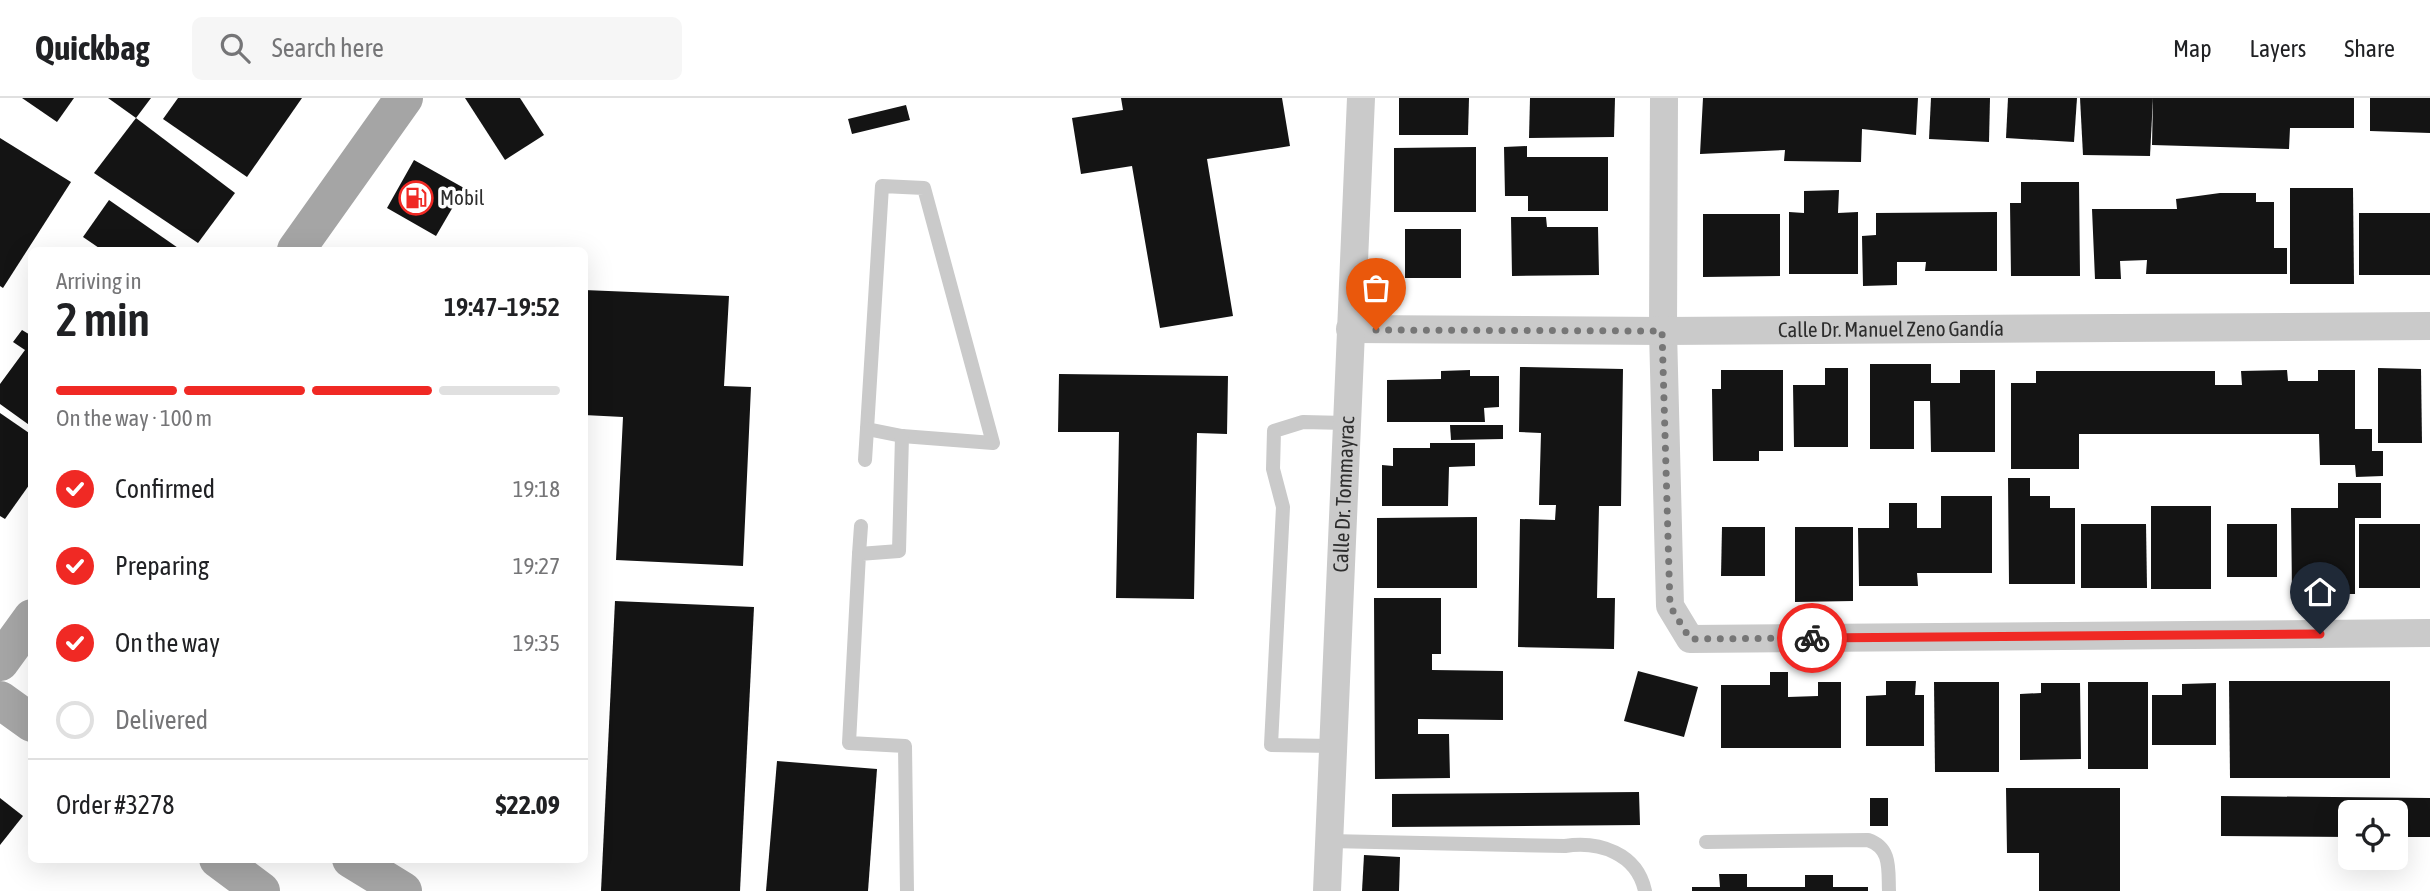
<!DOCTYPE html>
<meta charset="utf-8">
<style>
:root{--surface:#fff;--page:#f6f6f6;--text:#202124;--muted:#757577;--line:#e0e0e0;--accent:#f02924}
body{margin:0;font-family:"Asap Condensed",sans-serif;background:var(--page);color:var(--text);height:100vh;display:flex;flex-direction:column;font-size:26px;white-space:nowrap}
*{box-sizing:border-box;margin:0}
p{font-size:23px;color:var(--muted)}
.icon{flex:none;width:38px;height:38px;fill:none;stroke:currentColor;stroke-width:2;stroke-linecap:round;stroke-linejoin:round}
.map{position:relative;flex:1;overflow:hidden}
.drawer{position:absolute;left:28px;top:149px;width:560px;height:616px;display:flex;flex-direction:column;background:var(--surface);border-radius:10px;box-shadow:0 7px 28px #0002}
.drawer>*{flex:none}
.buttons{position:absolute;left:2338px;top:702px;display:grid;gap:14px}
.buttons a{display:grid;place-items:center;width:70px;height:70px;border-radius:10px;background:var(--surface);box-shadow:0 7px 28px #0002;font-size:35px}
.pin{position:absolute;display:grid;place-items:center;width:60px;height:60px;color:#fff;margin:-72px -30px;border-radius:50% 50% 50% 0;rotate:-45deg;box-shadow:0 0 7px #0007}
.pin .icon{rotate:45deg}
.courier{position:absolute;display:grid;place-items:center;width:70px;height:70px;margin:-35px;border:5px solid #f02924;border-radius:50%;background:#fff;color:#222;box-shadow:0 2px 9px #0007}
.summary em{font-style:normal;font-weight:600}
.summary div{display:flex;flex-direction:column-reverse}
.summary{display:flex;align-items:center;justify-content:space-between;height:119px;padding:0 28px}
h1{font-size:46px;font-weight:600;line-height:52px}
.bar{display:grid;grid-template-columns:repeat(4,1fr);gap:10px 7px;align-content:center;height:84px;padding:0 28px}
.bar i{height:9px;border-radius:5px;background:var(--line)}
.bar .selected{background:var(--accent)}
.bar p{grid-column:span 4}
.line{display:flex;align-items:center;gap:18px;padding:0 28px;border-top:2px solid var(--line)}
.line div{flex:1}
ol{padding:0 28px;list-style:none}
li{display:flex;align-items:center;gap:21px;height:77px}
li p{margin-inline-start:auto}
li .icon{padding:7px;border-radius:50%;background:var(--accent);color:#fff;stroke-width:4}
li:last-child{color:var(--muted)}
li i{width:38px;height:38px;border:4px solid var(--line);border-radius:50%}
header{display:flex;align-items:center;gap:42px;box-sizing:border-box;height:98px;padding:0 35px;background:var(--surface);border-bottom:2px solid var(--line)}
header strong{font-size:33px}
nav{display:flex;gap:38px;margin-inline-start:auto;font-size:24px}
.search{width:490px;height:63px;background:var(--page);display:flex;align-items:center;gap:18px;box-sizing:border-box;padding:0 24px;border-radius:10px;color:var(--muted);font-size:26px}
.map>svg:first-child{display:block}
</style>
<header>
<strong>Quickbag</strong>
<div class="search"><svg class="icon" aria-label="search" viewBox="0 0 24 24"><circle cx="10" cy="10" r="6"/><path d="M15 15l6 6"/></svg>Search here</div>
<nav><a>Map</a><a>Layers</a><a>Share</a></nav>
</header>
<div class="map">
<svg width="2430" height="793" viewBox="0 0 2430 793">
<rect width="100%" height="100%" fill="#fff"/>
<!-- building -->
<g fill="#141414">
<path d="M22,0H74L57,24Z"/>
<path d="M108,0H151L136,20Z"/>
<path d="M178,0H302L247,79L163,21Z"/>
<path d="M465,0H520L544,37L505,62Z"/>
<path d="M1121,0H1282L1290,48L1207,61L1233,218L1160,230L1132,68L1081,76L1072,20L1123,12Z"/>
<path d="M1399,0H1469L1468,37H1399Z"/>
<path d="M1530,0H1615L1614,39L1529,40Z"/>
<path d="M1703,0H1918L1916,37L1862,31L1861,64L1784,63L1785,52L1700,56Z"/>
<path d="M1931,0H1990L1989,44L1929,41Z"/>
<path d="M2008,0H2077L2074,44L2006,40Z"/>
<path d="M2080,0H2153L2150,58L2083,57Z"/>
<path d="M2153,0H2354V30H2290L2289,51L2152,47Z"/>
<path d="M2370,0H2430V35L2370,33Z"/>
<path d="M906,7L910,22L852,36L848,21Z"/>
<path d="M136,20L235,95L198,145L94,75Z"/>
<path d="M0,40L71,84L3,190L0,188Z"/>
<path d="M1527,48V59H1608V113H1528V98H1505L1504,49Z"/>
<path d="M1476,49V114H1394V50Z"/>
<path d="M414,62L464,90L436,138L387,110Z"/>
<path d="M2021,84H2079L2080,178H2011L2010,105H2021Z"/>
<path d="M2290,90H2353L2354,186H2290Z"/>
<path d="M1839,92L1838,115L1858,114V176H1789V114L1804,115V93Z"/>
<path d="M2220,95H2256V104H2274V150H2287V176H2146L2147,162L2120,163L2121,181H2095L2092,111H2177L2176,101Z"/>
<path d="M109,102L181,152H102L83,139Z"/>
<path d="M1997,114V173H1925L1926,164H1897V187L1863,188L1862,138L1876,137V115Z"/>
<rect x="2359" y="115" width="71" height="62"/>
<path d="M1703,116H1780V178L1703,179Z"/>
<path d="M1511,119H1546L1547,129H1598L1599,177L1512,178Z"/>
<rect x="1405" y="131" width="56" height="49"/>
<path d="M584,192L729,198L724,288L751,289L743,468L616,462L623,319L584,317Z"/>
<path d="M22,232L32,238V329L0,306V286L25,252L13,244Z"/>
<path d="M1870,266H1931V285H1960V272H1995V354H1931L1930,303H1914V351H1870Z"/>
<path d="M1520,269L1623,271L1621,408H1599L1597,500H1615L1614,551L1518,549L1520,421L1555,422L1556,407H1539L1541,335L1519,334Z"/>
<path d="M1825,270H1848V349H1794L1793,287H1825Z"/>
<path d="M2378,270L2421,271L2422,345H2378Z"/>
<path d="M1470,272V278H1499V309L1484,310L1485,324H1387V282L1441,281V273Z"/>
<path d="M1721,272H1783V353H1759V363H1713L1712,291H1721Z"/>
<path d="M2287,272L2288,283H2318V272H2355V331H2372V353H2383V378L2356,379L2355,367H2320L2319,336H2079V371H2011V285H2036V273H2215V287H2242L2241,273Z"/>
<path d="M1059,276L1228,278L1227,336L1197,335L1194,501L1116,500L1119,334H1058Z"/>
<path d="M0,315L32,337V383L5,421L0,418Z"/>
<path d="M1450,327H1503V341L1451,342Z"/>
<path d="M1430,345H1475V368L1449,369L1448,408H1382V367L1393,368V350H1430Z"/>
<path d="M2008,380H2030V398H2050V410H2075V486H2009Z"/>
<path d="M2338,385H2381V420H2355V496H2292L2291,410H2338Z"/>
<path d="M1941,398H1992V475H1917L1918,488H1859L1858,430H1889V405H1917V430H1941Z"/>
<rect x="2151" y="408" width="60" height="83"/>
<path d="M1477,419V490H1377V420Z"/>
<path d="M2081,426H2146L2147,490H2081Z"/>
<rect x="2227" y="426" width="50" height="53"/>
<rect x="2359" y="426" width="61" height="64"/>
<path d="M1722,429H1765V478H1721Z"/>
<path d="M1795,429H1853V503L1795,504Z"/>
<path d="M1374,500H1441V556H1432V572L1503,573V622L1418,621V636H1449L1450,680L1375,681Z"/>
<path d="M615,503L754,509L740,793H601Z"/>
<path d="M1638,573L1698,589L1684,639L1624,623Z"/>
<path d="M1770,574H1788V599L1818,598V584H1841V650H1721V587H1770Z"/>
<path d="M1886,583H1916L1915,597H1924V648H1866V598L1886,597Z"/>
<path d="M2229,583H2390V680H2230Z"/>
<path d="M1934,584H1999V674H1935Z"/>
<rect x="2088" y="584" width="60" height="87"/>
<path d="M2041,585H2080L2081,661L2020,662V596L2041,595Z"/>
<path d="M2216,585V647H2152V597H2182V586Z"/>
<path d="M777,663L877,671L868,793H766Z"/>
<path d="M2006,690H2120V793H2039V755H2007Z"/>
<path d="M1639,694L1640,727L1392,729V696Z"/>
<path d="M2221,698L2430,700V739H2396V714H2350V739L2221,738Z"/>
<path d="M0,700L23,718L0,747Z"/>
<rect x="1870" y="700" width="18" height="28"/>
<path d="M1364,757L1400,759L1399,793H1362Z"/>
<path d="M1719,776H1747V789H1805V777H1833V789H1868V793H1692V789H1720Z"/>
</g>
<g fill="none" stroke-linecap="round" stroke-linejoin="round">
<!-- service -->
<g stroke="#cacaca" stroke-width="14">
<path d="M882,88L924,90L993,345L902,338L867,331Z"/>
<path d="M902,338L899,453L859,456L849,645L905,648L907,793"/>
<path d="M865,362L867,331"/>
<path d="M859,456L861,428"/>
<path d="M1333,648L1271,647L1283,409L1273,371L1274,333L1303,324L1346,325"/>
<path d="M1329,743L1565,748C1599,743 1637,755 1645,793"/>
<path d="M1706,744L1868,742C1892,750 1888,772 1889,793"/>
</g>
<!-- minor -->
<g stroke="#cacaca" stroke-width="28">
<path d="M1664,0L1663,233L1670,508L1690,541L2430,535"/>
<path id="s1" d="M1350,231L1663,233L2430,228"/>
<path id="s2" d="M1327,793L1361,0"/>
</g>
<!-- primary -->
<g stroke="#a5a5a5" stroke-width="38">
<path d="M296,152L404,0"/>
<path d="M0,564L32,520"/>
<path d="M0,602L32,625"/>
<path d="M218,761L261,793"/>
<path d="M351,761L403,793"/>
</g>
</g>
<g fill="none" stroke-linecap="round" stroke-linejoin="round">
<!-- done -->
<path stroke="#767676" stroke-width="7" stroke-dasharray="0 12.6" d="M1376,232L1662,233L1670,508L1690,541L1812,540"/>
<!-- route -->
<path stroke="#f02924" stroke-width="9" d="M1812,540L2320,536"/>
</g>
<!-- icons -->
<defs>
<symbol id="fuel-ring" viewBox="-11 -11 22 22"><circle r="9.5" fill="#fff" stroke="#f02924" stroke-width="1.5"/><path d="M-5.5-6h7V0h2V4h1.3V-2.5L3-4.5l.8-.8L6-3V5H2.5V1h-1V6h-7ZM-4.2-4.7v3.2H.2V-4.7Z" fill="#f02924"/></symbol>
</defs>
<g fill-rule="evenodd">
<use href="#fuel-ring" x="397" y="81" width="38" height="38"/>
</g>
<g text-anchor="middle" stroke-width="7" stroke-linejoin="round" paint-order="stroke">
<!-- poi labels -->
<g font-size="21" fill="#2d2d2d" stroke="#fff" text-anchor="start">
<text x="440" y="107">Mobil</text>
</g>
<!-- street labels -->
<g font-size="21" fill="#2d2d2d" stroke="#fff">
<text dy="7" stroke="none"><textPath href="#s1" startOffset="541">Calle Dr. Manuel Zeno Gandía</textPath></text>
<text dy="7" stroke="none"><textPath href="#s2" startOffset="397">Calle Dr. Tommayrac</textPath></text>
</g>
</g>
</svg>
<div class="buttons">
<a><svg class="icon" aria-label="locate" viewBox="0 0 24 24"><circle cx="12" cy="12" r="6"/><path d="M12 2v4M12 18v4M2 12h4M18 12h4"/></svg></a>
</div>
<div class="pin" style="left:1376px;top:232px;background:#ea580c"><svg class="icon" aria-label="bag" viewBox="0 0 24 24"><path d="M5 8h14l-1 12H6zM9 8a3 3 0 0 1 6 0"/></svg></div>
<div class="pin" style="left:2320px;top:536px;background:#1f2937"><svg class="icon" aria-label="home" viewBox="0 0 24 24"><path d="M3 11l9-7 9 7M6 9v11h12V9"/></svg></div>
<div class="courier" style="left:1812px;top:540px"><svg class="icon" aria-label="bike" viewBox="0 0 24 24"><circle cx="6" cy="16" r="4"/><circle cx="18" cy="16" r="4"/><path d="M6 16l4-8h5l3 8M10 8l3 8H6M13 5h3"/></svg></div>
<section class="drawer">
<div class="summary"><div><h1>2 min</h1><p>Arriving in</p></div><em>19:47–19:52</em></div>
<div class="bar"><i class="selected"></i><i class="selected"></i><i class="selected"></i><i></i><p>On the way · 100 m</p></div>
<ol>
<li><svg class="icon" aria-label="check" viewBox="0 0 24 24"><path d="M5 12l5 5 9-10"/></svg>Confirmed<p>19:18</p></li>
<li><svg class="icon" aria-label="check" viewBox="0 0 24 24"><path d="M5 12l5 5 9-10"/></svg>Preparing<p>19:27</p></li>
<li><svg class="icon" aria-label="check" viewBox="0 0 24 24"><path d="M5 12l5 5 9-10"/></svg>On the way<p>19:35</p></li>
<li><i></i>Delivered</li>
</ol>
<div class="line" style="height:91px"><div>Order #3278</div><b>$22.09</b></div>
</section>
</div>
